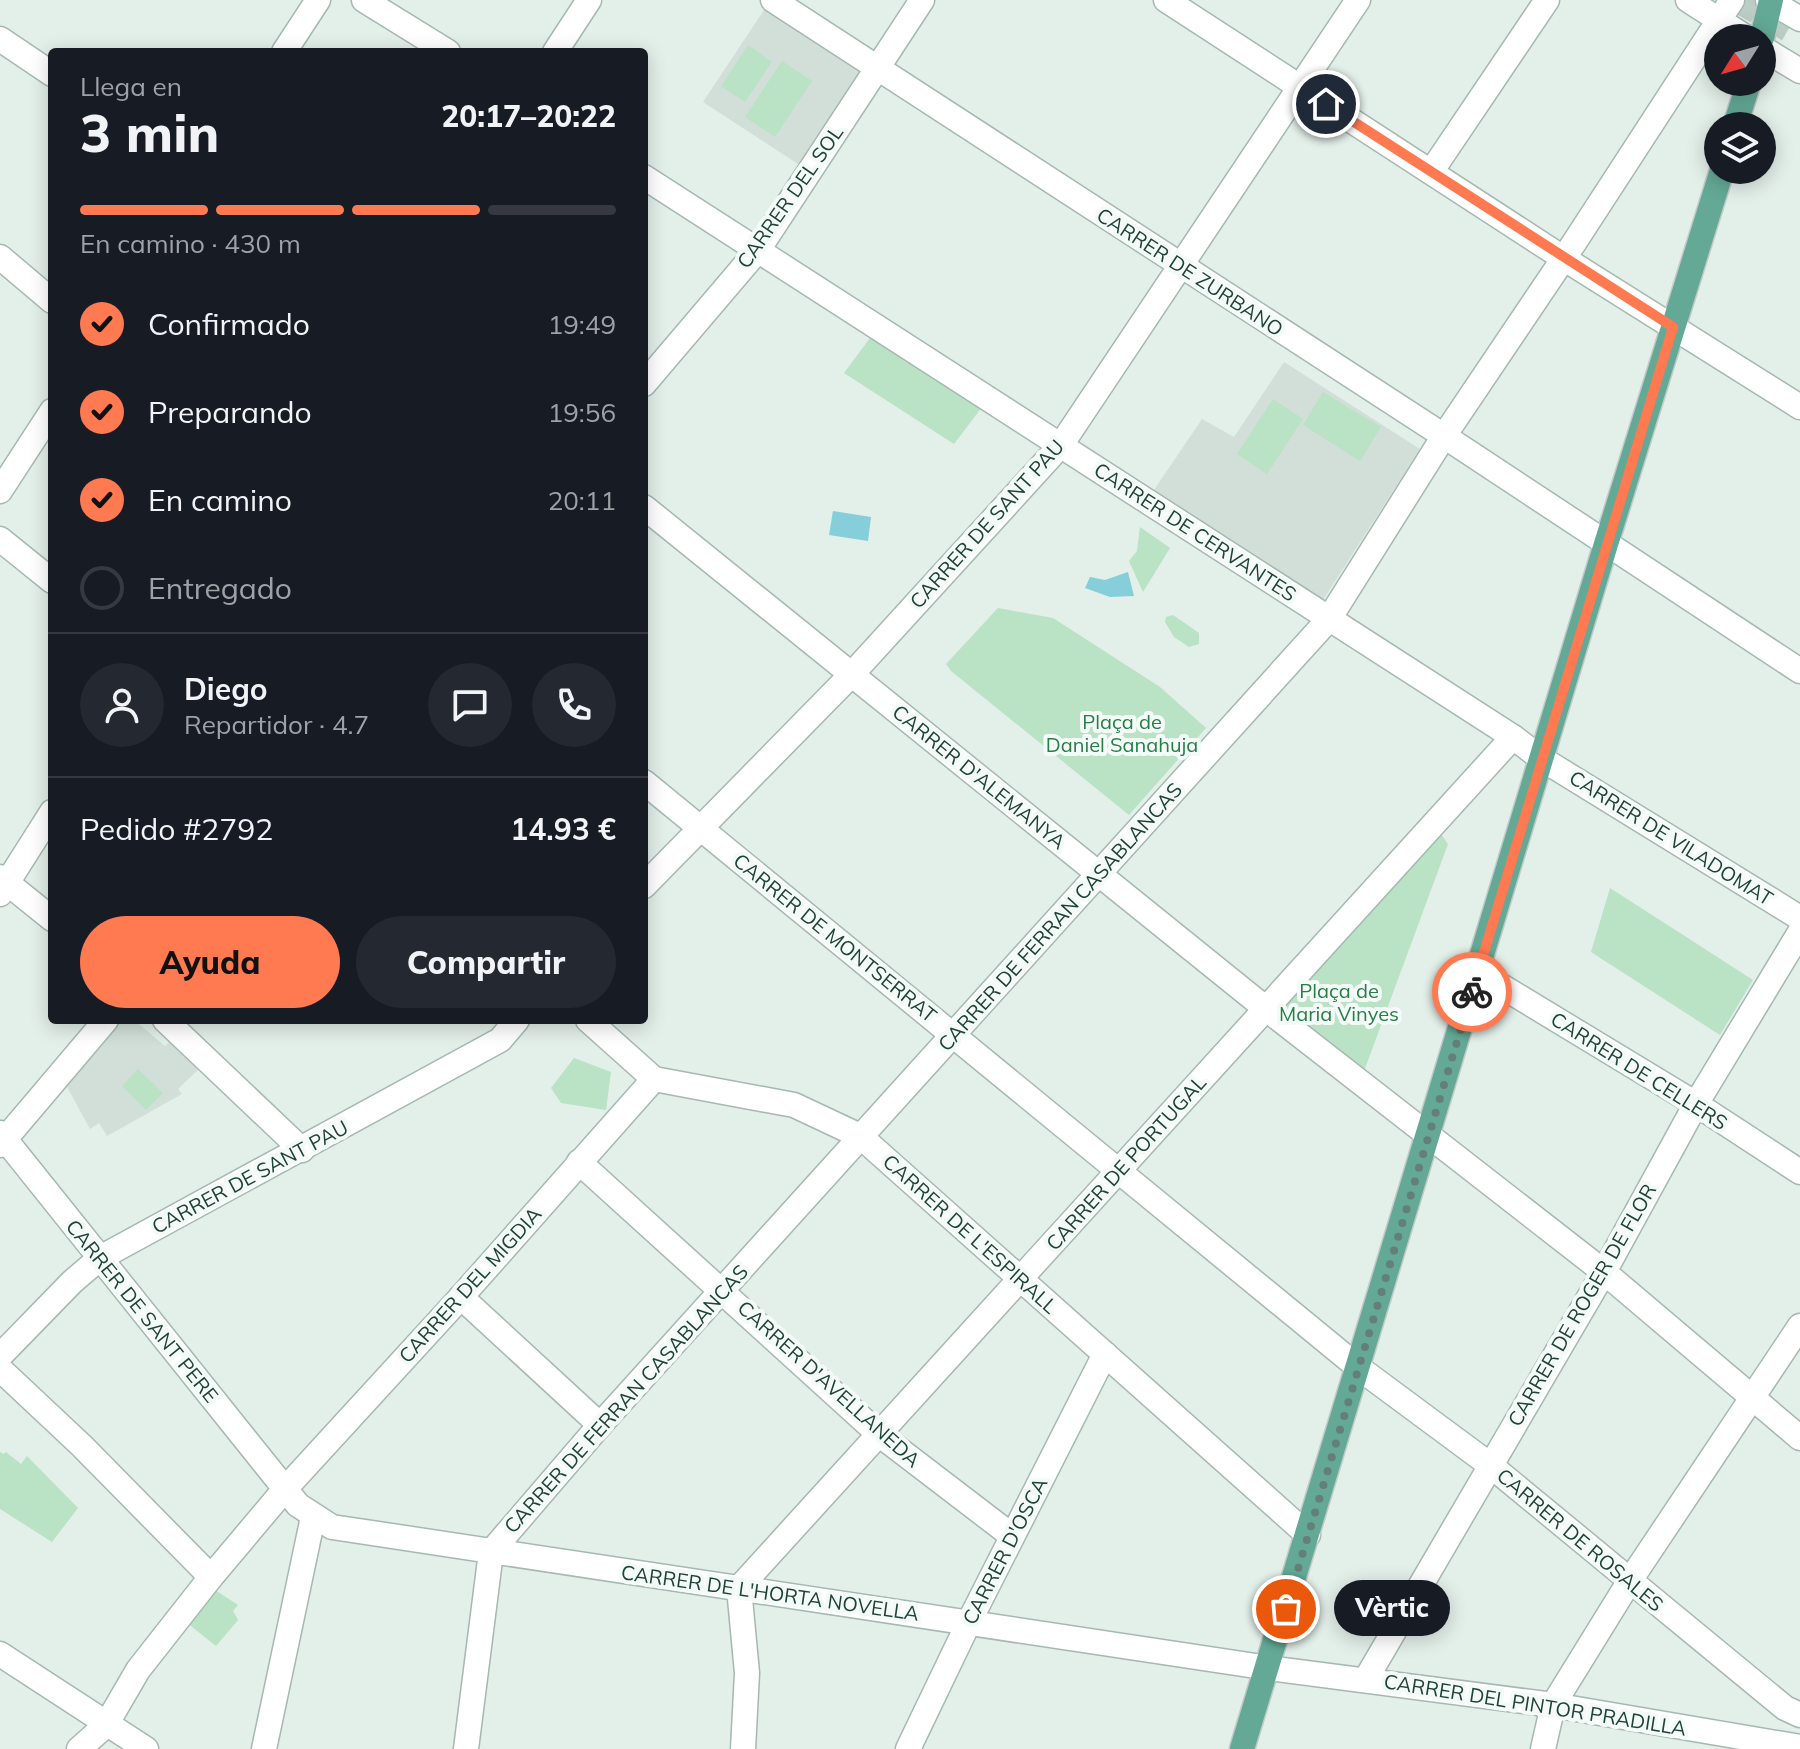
<!DOCTYPE html>
<html lang="es">
<meta charset="utf-8">
<style>
:root{--surface:#171b24;--page:#242831;--text:#f1f3f6;--muted:#9ea1a6;--line:#363941;--accent:#ff7951}
body{margin:0;font-family:Mulish,sans-serif;background:var(--page);color:var(--text);height:100vh;display:flex;flex-direction:column;font-size:30px;white-space:nowrap}
*{box-sizing:border-box;margin:0}
p{font-size:26px;color:var(--muted)}
.icon{flex:none;width:44px;height:44px;fill:none;stroke:currentColor;stroke-width:2;stroke-linecap:round;stroke-linejoin:round}
.map{position:relative;flex:1;overflow:hidden}
.details{position:absolute;left:48px;top:48px;width:600px;height:976px;display:flex;flex-direction:column;background:var(--surface);border-radius:8px;box-shadow:0 4px 20px #0003}
.details>*{flex:none}
.needle{width:52px;rotate:233deg}
.controls{position:absolute;left:1704px;top:24px;display:grid;gap:16px}
.controls a{display:grid;place-items:center;width:72px;height:72px;border-radius:50%;background:var(--surface);box-shadow:0 4px 20px #0003;font-size:40px}
.pin{position:absolute;display:grid;place-items:center;width:68px;height:68px;color:#fff;margin:-34px;border:4px solid #fff;border-radius:50%;box-shadow:0 2px 8px #0007}
.courier{position:absolute;display:grid;place-items:center;width:80px;height:80px;margin:-40px;border:6px solid #ff7951;border-radius:50%;background:#fff;color:#222;box-shadow:0 2px 10px #0007}
.bubble{position:absolute;height:56px;border-radius:28px;background:var(--surface);box-shadow:0 4px 20px #0003;font-size:26px;font-weight:800;line-height:56px;text-align:center}
.overview em{font-style:normal;font-weight:800}
.overview div{display:flex;flex-direction:column-reverse}
.overview{display:flex;align-items:center;justify-content:space-between;height:136px;padding:0 32px}
h1{font-size:52px;font-weight:800;line-height:60px}
.bar{display:grid;grid-template-columns:repeat(4,1fr);gap:12px 8px;align-content:center;height:96px;padding:0 32px}
.bar i{height:10px;border-radius:6px;background:var(--line)}
.bar .on{background:var(--accent)}
.bar p{grid-column:span 4}
.line{display:flex;align-items:center;gap:20px;padding:0 32px;border-top:2px solid var(--line)}
.line div{flex:1}
.round{display:grid;place-items:center;flex:none;width:84px;height:84px;border-radius:42px;background:var(--page)}
ol{padding:0 32px;list-style:none}
li{display:flex;align-items:center;gap:24px;height:88px}
li p{margin-inline-start:auto}
li .icon{padding:8px;border-radius:50%;background:var(--accent);color:#111;stroke-width:4}
li:last-child{color:var(--muted)}
li i{width:44px;height:44px;border:4px solid var(--line);border-radius:50%}
.action{display:flex;gap:16px;margin-top:auto;padding:16px 32px}
.action a{flex:1;height:92px;border-radius:48px;background:var(--accent);color:#111;font-size:32px;font-weight:800;line-height:92px;text-align:center}
.action a+a{background:var(--page);color:var(--text)}
.map>svg:first-child{display:block}
</style>
<div class="map">
<svg width="1800" height="1749" viewBox="0 0 1800 1749">
<rect width="100%" height="100%" fill="#e3efe9"/>
<!-- built -->
<g fill="#d1dfd8">
<path d="M766,7L864,72L801,166L703,102Z"/>
<path d="M1284,362L1420,449L1321,603L1152,493L1202,419L1234,437Z"/>
<path d="M119,1020H134L165,1046L172,1039L201,1067L178,1089L182,1094L107,1136L99,1123L90,1129L65,1083Z"/>
</g>
<!-- green -->
<g fill="#bae2c4">
<path d="M748,45L772,62L745,102L721,86Z"/>
<path d="M782,61L812,81L775,137L745,117Z"/>
<path d="M876,330L985,403L954,444L844,373Z"/>
<path d="M1323,392L1381,427L1360,461L1303,425Z"/>
<path d="M1273,399L1303,419L1267,474L1237,454Z"/>
<path d="M1140,527L1170,548L1143,592L1129,561L1137,551Z"/>
<path d="M998,608L1053,618L1160,687L1206,728L1129,815L951,671L946,664Z"/>
<path d="M1173,615L1199,633V644L1189,647L1174,637L1165,622L1166,617Z"/>
<path d="M1434,824L1448,844L1360,1082L1269,1011Z"/>
<path d="M1610,888L1753,980L1720,1035L1591,952Z"/>
<path d="M574,1058L611,1072L606,1110L561,1103L551,1088Z"/>
<path d="M138,1069L163,1093L146,1110L122,1086Z"/>
<path d="M0,1452L4,1454L6,1452L21,1464L27,1456L78,1508L52,1542L0,1509Z"/>
<path d="M212,1588L238,1605L233,1611L238,1620L216,1646L186,1622Z"/>
</g>
<!-- water -->
<g fill="#85ceda">
<path d="M833,511L871,517L868,541L829,535Z"/>
<path d="M1128,572L1134,596L1110,597L1085,588L1090,577L1105,580Z"/>
</g>
<g fill="none" stroke-linecap="round" stroke-linejoin="round">
<!-- minor-tunnel -->
<path stroke="#bccdc6" stroke-width="24" stroke-dasharray="24 12" stroke-linecap="butt" d="M1736,0L1790,31"/>
<defs>
<g id="minor">
<path d="M364,0L448,52"/>
<path d="M773,0L1444,436L1800,671"/>
<path d="M1166,0L1563,258L1800,407"/>
<path d="M1688,0L1747,38"/>
<path d="M1768,0L1800,19"/>
<path d="M0,39L52,74"/>
<path d="M1762,48L1800,71"/>
<path d="M284,52L318,0"/>
<path d="M555,52L589,0"/>
<path d="M1431,172L1547,0"/>
<path d="M644,177L1513,737L1542,759L1800,918"/>
<path d="M0,257L52,301"/>
<path d="M644,384L758,250L922,0"/>
<path d="M0,491L52,411"/>
<path d="M644,507L1265,1008L1604,1272L1800,1438"/>
<path d="M0,539L52,581"/>
<path d="M644,782L1359,1368L1490,1465L1785,1708L1800,1715"/>
<path d="M0,877L52,919"/>
<path d="M644,886L852,674L1061,445L1358,0"/>
<path d="M0,894L52,812"/>
<path d="M1478,972L1696,1104L1800,1172"/>
<path d="M165,1020L302,1150"/>
<path d="M588,1020L654,1079L794,1105L860,1136L1308,1535"/>
<path d="M0,1133L298,1505L332,1527L1269,1668L1553,1705L1800,1747"/>
<path d="M0,1145L106,1020"/>
<path d="M579,1162L880,1435L1012,1536"/>
<path d="M461,1297L600,1425"/>
<path d="M0,1356L72,1282L100,1258L500,1040L517,1020"/>
<path d="M0,1369L82,1446L211,1577"/>
<path d="M0,1654L146,1749"/>
<path d="M1366,1679L1604,1272L1696,1104L1800,932"/>
<path d="M79,1749L106,1725L138,1670L211,1577L285,1489L461,1297L654,1079"/>
<path d="M264,1749L313,1517"/>
<path d="M466,1749L491,1552L600,1425L1329,619L1444,436L1574,243L1732,0"/>
<path d="M743,1749L747,1673L739,1588L1513,737"/>
<path d="M908,1749L969,1622L1105,1354"/>
<path d="M1543,1749L1553,1705L1629,1582L1800,1326"/>
</g>
<g id="major">
<path d="M1762,38L1771,0"/>
<path d="M1735,126L1749,82"/>
<path d="M1242,1749L1606,544L1722,170"/>
</g>
</defs>
<!-- minor casing -->
<use href="#minor" stroke="#a5b8b1" stroke-width="27"/>
<!-- major casing -->
<use href="#major" stroke="#c1cac8" stroke-width="27"/>
<!-- minor -->
<use href="#minor" stroke="#fff" stroke-width="24"/>
<!-- major -->
<use href="#major" stroke="#63a996" stroke-width="24"/>
</g>
<g fill="none" stroke-linecap="round" stroke-linejoin="round">
<!-- done -->
<path stroke="#647f77" stroke-width="8" stroke-dasharray="0 14.4" d="M1286,1609L1472,992"/>
<!-- route -->
<path stroke="#ff7951" stroke-width="10" d="M1326,104L1673,327L1472,992"/>
</g>
<g text-anchor="middle" stroke-width="8" stroke-linejoin="round" paint-order="stroke">
<!-- street labels -->
<g font-size="20" fill="#204339" stroke="#f4faf7">
<text transform="translate(790 197) rotate(-55)" y="7">CARRER DEL SOL</text>
<text transform="translate(1190 272) rotate(33)" y="7">CARRER DE ZURBANO</text>
<text transform="translate(987 524) rotate(-48)" y="7">CARRER DE SANT PAU</text>
<text transform="translate(1195 532) rotate(33)" y="7">CARRER DE CERVANTES</text>
<text transform="translate(979 777) rotate(39)" y="7">CARRER D'ALEMANYA</text>
<text transform="translate(1671 838) rotate(32)" y="7">CARRER DE VILADOMAT</text>
<text transform="translate(1060 917) rotate(-48)" y="7">CARRER DE FERRAN CASABLANCAS</text>
<text transform="translate(835 938) rotate(39)" y="7">CARRER DE MONTSERRAT</text>
<text transform="translate(1639 1071) rotate(32)" y="7">CARRER DE CELLERS</text>
<text transform="translate(1126 1163) rotate(-48)" y="7">CARRER DE PORTUGAL</text>
<text transform="translate(250 1177) rotate(-28)" y="7">CARRER DE SANT PAU</text>
<text transform="translate(970 1234) rotate(42)" y="7">CARRER DE L'ESPIRALL</text>
<text transform="translate(470 1285) rotate(-48)" y="7">CARRER DEL MIGDIA</text>
<text transform="translate(1582 1305) rotate(-60)" y="7">CARRER DE ROGER DE FLOR</text>
<text transform="translate(142 1311) rotate(51)" y="7">CARRER DE SANT PERE</text>
<text transform="translate(829 1384) rotate(42)" y="7">CARRER D'AVELLANEDA</text>
<text transform="translate(626 1399) rotate(-48)" y="7">CARRER DE FERRAN CASABLANCAS</text>
<text transform="translate(1580 1540) rotate(40)" y="7">CARRER DE ROSALES</text>
<text transform="translate(1005 1551) rotate(-63)" y="7">CARRER D'OSCA</text>
<text transform="translate(770 1593) rotate(8)" y="7">CARRER DE L'HORTA NOVELLA</text>
<text transform="translate(1535 1705) rotate(9)" y="7">CARRER DEL PINTOR PRADILLA</text>
</g>
<!-- park labels -->
<g font-size="20" fill="#257f47" stroke="#f4faf7">
<text x="1122" y="729">Plaça de<tspan x="1122" dy="23">Daniel Sanahuja</tspan></text>
<text x="1339" y="998">Plaça de<tspan x="1339" dy="23">Maria Vinyes</tspan></text>
</g>
</g>
</svg>
<div class="controls">
<a><svg class="needle" viewBox="-14 -14 28 28"><path d="M0-13l5 13h-10z" fill="#e53935"/><path d="M0 13l5-13h-10z" fill="#9ea1a6"/></svg></a>
<a><svg class="icon" aria-label="layers" viewBox="0 0 24 24"><path d="M12 4l9 5-9 5-9-5zM3 14l9 5 9-5"/></svg></a>
</div>
<div class="pin" style="left:1286px;top:1609px;background:#ea580c"><svg class="icon" aria-label="bag" viewBox="0 0 24 24"><path d="M5 8h14l-1 12H6zM9 8a3 3 0 0 1 6 0"/></svg></div>
<div class="pin" style="left:1326px;top:104px;background:#1f2937"><svg class="icon" aria-label="home" viewBox="0 0 24 24"><path d="M3 11l9-7 9 7M6 9v11h12V9"/></svg></div>
<div class="courier" style="left:1472px;top:992px"><svg class="icon" aria-label="bike" viewBox="0 0 24 24"><circle cx="6" cy="16" r="4"/><circle cx="18" cy="16" r="4"/><path d="M6 16l4-8h5l3 8M10 8l3 8H6M13 5h3"/></svg></div>
<div class="bubble" style="left:1334px;top:1580px;width:116px">Vèrtic</div>
<section class="details">
<div class="overview"><div><h1>3 min</h1><p>Llega en</p></div><em>20:17–20:22</em></div>
<div class="bar"><i class="on"></i><i class="on"></i><i class="on"></i><i></i><p>En camino · 430 m</p></div>
<ol>
<li><svg class="icon" aria-label="check" viewBox="0 0 24 24"><path d="M5 12l5 5 9-10"/></svg>Confirmado<p>19:49</p></li>
<li><svg class="icon" aria-label="check" viewBox="0 0 24 24"><path d="M5 12l5 5 9-10"/></svg>Preparando<p>19:56</p></li>
<li><svg class="icon" aria-label="check" viewBox="0 0 24 24"><path d="M5 12l5 5 9-10"/></svg>En camino<p>20:11</p></li>
<li><i></i>Entregado</li>
</ol>
<div class="line" style="height:144px"><a class="round"><svg class="icon" aria-label="person" viewBox="0 0 24 24"><circle cx="12" cy="8" r="4"/><path d="M4 21q1-7 8-7t8 7"/></svg></a><div><b>Diego</b><p>Repartidor · 4.7</p></div><a class="round"><svg class="icon" aria-label="chat" viewBox="0 0 24 24"><path d="M4 5h16v11H9l-5 4z"/></svg></a><a class="round"><svg class="icon" aria-label="phone" viewBox="0 0 24 24"><path d="M5 4h4l2 5-3 2q2 4 5 5l2-3 5 2v4C11 20 4 13 5 4z"/></svg></a></div>
<div class="line" style="height:104px"><div>Pedido #2792</div><b>14.93 €</b></div>
<div class="action"><a>Ayuda</a><a>Compartir</a></div>
</section>
</div>
